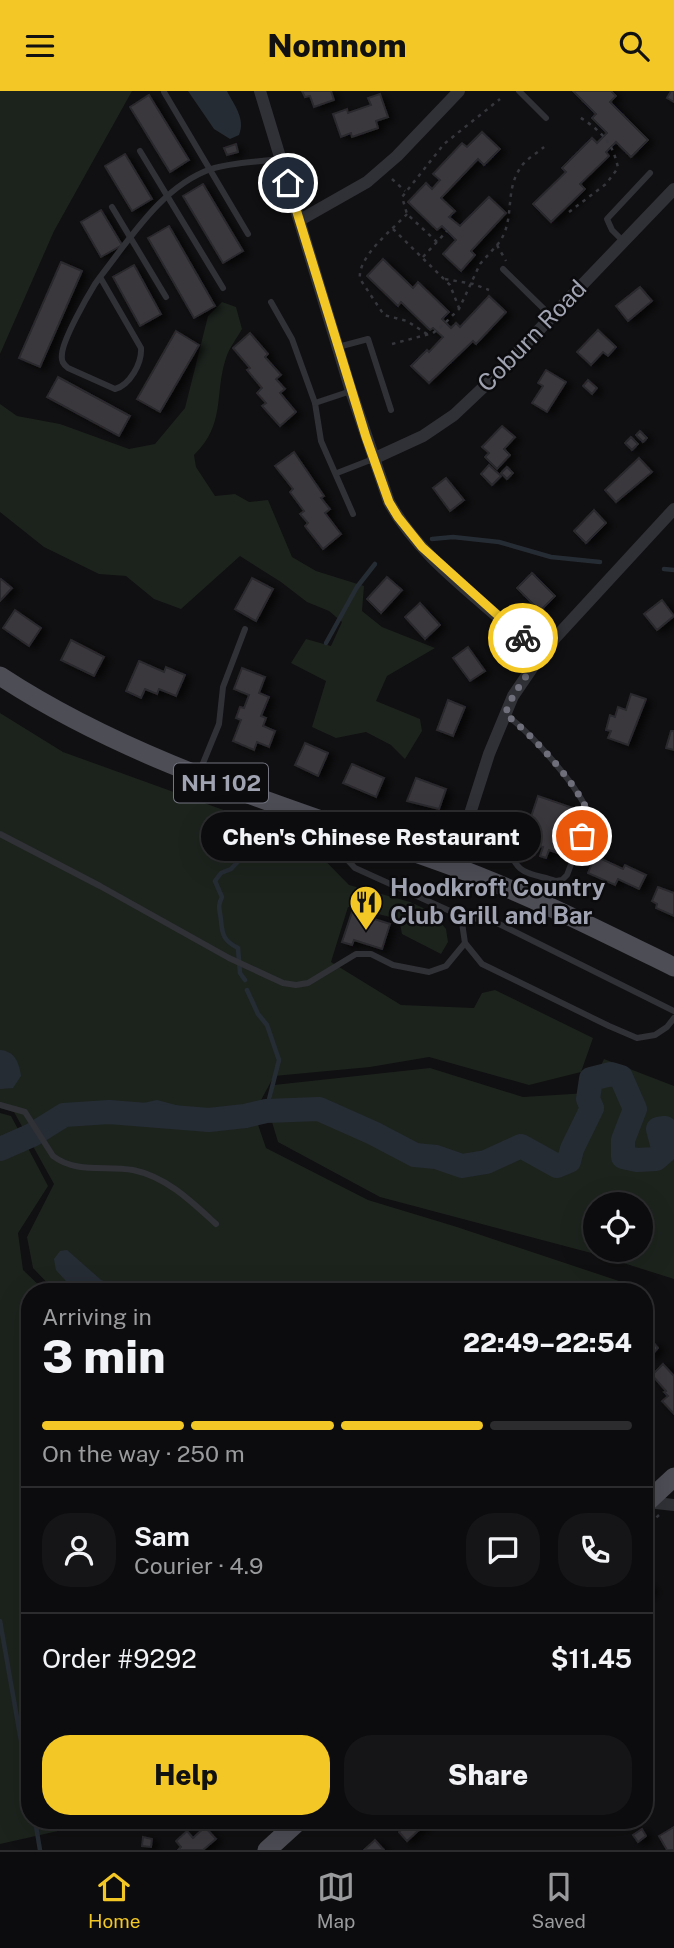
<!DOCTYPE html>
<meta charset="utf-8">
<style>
:root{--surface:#0c0b0d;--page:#151416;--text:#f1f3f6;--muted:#9a9b9d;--line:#2c2b2e;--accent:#f2c726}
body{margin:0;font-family:"Public Sans",sans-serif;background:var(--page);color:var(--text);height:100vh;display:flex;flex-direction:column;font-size:26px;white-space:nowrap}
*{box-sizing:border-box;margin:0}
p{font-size:23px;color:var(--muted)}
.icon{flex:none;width:38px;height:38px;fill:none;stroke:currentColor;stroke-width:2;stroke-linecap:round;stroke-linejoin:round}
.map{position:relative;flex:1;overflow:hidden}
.panel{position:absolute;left:21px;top:1192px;width:632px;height:546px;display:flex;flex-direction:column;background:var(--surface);border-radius:28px;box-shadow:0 7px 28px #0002,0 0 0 2px var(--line)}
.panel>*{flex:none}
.buttons{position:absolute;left:583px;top:1101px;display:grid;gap:14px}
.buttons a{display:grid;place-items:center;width:70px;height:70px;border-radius:50%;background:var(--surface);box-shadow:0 7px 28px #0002,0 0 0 2px var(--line);font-size:35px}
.pin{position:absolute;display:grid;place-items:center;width:60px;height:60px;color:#fff;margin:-30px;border:4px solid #fff;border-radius:50%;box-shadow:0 2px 7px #0007}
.courier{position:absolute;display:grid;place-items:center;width:70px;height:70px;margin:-35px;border:5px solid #f2c726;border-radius:50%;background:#fff;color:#222;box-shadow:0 2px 9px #0007}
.bubble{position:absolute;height:49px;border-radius:24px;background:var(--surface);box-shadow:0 7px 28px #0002,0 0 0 2px var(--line);font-size:23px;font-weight:800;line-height:49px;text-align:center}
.overview em{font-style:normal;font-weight:800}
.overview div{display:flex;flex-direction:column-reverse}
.overview{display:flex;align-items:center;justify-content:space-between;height:119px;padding:0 21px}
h1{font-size:46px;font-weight:800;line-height:52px}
.bar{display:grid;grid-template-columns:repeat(4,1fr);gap:10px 7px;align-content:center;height:84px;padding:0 21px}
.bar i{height:9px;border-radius:5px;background:var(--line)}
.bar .current{background:var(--accent)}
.bar p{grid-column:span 4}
.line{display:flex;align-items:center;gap:18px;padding:0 21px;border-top:2px solid var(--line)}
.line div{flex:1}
.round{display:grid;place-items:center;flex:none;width:74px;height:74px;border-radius:28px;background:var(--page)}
.cta{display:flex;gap:14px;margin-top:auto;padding:14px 21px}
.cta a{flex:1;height:80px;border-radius:28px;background:var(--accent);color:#111;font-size:28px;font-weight:800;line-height:80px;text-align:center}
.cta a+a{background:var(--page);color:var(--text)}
header{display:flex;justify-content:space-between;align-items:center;height:91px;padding:0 21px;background:var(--accent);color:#111;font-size:32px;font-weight:800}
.menu{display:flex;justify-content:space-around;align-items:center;height:98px;border-top:2px solid var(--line);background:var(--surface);font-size:19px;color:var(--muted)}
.menu a{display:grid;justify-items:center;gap:4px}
.menu .current{color:var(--accent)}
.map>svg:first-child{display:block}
</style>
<header><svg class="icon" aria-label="menu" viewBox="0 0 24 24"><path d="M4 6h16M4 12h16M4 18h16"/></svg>Nomnom<svg class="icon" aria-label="search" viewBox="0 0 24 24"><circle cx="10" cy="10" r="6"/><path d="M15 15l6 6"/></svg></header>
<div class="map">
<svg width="674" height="1759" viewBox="0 0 674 1759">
<defs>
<filter id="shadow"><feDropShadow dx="5.5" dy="3" stdDeviation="3.5" flood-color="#0009"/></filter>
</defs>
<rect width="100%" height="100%" fill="#100f11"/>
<!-- green -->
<g fill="#1c231d" fill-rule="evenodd">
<path d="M0,0H132L54,140L0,263Z"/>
<path d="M222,211L236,216L242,238C237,247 229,257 226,267C214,304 226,333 194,364L196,376L215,405L235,403L249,411L268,409L292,466L316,480L364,495L362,520L382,536L435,557L387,585L376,610L420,628L422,640L405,668L391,654L366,641L336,647L312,636L326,590L291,572L306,548L331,555L342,531L329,520L307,511L281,491L240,465L181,518L154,508L126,485L99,483L44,456L0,421V313L17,325L60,333L129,358L155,353L185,317L208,225Z"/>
<path d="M0,622L63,661L304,748L349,794L410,811L432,821L446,838L448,851L441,863L402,843L399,828L348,816L331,871L401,914L474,917L482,902L495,899L593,947L581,981L529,994L429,966L370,976L274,985L254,1022L266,1057L368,1109L457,1136L634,1195L629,1200H55L33,1177L27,1146L54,1093L14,1021L0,1017Z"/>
<path d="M604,968L674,995V1188L595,1163L380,1106L278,1051L269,1021L274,994L430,977L523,1006L588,1002ZM595,1113H640V1158H595Z"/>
<path d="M0,1022L11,1025L48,1095L18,1142L23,1179L45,1200H30V1729H96L76,1736L0,1753Z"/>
</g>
<!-- water -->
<g fill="#262c34">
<path d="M188,0H227C234,14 246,28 239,44L230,48L214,38Z"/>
<path d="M0,959C15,960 19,972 21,985L13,997L0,998Z"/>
<path d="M157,1009L213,1024L229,1023L262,1017L265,1029L219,1038L160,1023H144L111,1033L72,1030L75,1021L120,1017Z"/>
<path d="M67,1159L101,1189L134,1200H75L56,1179L54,1168L60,1160Z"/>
</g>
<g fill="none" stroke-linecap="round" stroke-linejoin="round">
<!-- stream -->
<g stroke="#262c34" stroke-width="4.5">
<path d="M432,448L453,446L499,451L551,466L600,471"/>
<path d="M664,478L674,479"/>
<path d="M326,552L357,496L375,473"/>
<path d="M245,889L240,882L238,857C224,850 222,844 221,829C220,819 217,816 222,806L215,790L221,782L231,778L247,761L259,764L273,760L280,747"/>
<path d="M247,899L258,923L267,934L279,969L266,1020"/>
<path d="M0,1530L30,1701"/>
<path d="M35,1729L40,1759"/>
</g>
<!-- river -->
<path stroke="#262c34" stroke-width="24" d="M0,1058L32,1044L64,1024L109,1021L209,1029L245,1025L266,1020L319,1018L373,1042L415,1064L436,1066L462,1075L486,1071L521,1055L557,1075L569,1070L572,1058L592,1017L588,1008L591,988L611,983L621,986L635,1018L623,1049V1066L637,1069L656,1068L664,1061L658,1038L665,1037L674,1046"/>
</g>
<!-- building -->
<g fill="#3a393e" stroke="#2a292d" stroke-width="2" filter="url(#shadow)">
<path d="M302,0H331L334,9L314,16L310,5L305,6Z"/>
<path d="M573,0H611L616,5L610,11L648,49L631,66L616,51L606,61L609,65L580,93L585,98L551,131L533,113L566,81L562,77L592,47L597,52L607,42L592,27L596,23Z"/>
<path d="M671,0H674V11L667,7Z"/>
<path d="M380,3L388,26L376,30L378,37L352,46L351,42L341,46L333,23L347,18L348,22L371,14L368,7Z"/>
<path d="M149,4L189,69L170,81L130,16Z"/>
<path d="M482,41L500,58L484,74L478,68L441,107L455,120L449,126L460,135L489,106L506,122L471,160L475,164L461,180L443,163L456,149L442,135L437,139L408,111L426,92L432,98L440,89L433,83L462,52L467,56Z"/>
<path d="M236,53L238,61L227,64L224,57Z"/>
<path d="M125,63L152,108L132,120L105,75Z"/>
<path d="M203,93L243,160L223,172L183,105Z"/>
<path d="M101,119L122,154L101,166L81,131Z"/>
<path d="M169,135L215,215L194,227L148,147Z"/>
<path d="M383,168L413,197L418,191L449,221L442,228L451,237L456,232L460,236L489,205L506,221L476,253L473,250L429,292L411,275L427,259L429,261L443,246L433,237L430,239L401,211L398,215L367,185Z"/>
<path d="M61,171L82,180L40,276L19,267Z"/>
<path d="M134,174L161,223L140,235L113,186Z"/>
<path d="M640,196L652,210L628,230L616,215Z"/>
<path d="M598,239L616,256L608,265L603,261L591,274L577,261Z"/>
<path d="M176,240L199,254L160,321L137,308Z"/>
<path d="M250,242L268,263L265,266L281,284L276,288L285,298L280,302L296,321L280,335L262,315L266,312L257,302L262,297L247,279L250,277L233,257Z"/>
<path d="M546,279L566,291L547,321L532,312L543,295L538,292Z"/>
<path d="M58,286L130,325L119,345L47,306Z"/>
<path d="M588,289L597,297L592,303L583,295Z"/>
<path d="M502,335L515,346L504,358L510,364L497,378L485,366L489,362L482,356Z"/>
<path d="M640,340L647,347L643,351L636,344Z"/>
<path d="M631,346L638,353L632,359L625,352Z"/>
<path d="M294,361L324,405L321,407L330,418L325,422L341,443L323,458L305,435L308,432L300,423L304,420L290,401L293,398L275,375Z"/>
<path d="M639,367L652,381L616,411L605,399Z"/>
<path d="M489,374L501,385L492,394L481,383Z"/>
<path d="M507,376L513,382L507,388L501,382Z"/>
<path d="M446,387L464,409L450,420L433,397Z"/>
<path d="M594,419L606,432L586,452L574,440Z"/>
<path d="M532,482L555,505L540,520L517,497Z"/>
<path d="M387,486L402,499L381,522L367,508Z"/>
<path d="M252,487L273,498L256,530L235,518Z"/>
<path d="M1,488L12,497L0,510V490Z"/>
<path d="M662,509L674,525L657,539L644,523Z"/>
<path d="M420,512L440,534L425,548L405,526Z"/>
<path d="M15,519L41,537L29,555L3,537Z"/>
<path d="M71,549L104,566L94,585L61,569Z"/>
<path d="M468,556L485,580L470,590L453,567Z"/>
<path d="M139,570L164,581L166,576L185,584L176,605L159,598L157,603L145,598L141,607L126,600Z"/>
<path d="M242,577L265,586L259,602L269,606L261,625L266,627L263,635L275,640L269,656L257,651L254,659L233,650L241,629L236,627L240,616L244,617L249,604L234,598Z"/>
<path d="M631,603L646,608L628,654L608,647L611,640L606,639L610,624L615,626L618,616L626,619Z"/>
<path d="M448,609L465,616L453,645L437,639Z"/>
<path d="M671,640H674V659L666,657Z"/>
<path d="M305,652L328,662L318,685L295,674Z"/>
<path d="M352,673L384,687L376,706L343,692Z"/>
<path d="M416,687L446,698L439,718L407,710Z"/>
<path d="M538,705L576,718L565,750L570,752L566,765L549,759L546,767L540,765L543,756L529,751L532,740L527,738Z"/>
<path d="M595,765L623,778L625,774L646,784L639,798L618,788L615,794L588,782Z"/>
<path d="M658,796L674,802V825L656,817L657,813L652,810Z"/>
<path d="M352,821L390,833L382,858L354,849L352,854L342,851Z"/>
<path d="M653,1251L658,1257L650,1266L644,1260Z"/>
<path d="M663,1273L674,1285V1323L662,1310L668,1305L664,1301L666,1300L652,1284Z"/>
<path d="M644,1490L652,1499L644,1506Z"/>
<path d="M412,1729H430L407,1750L399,1741Z"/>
<path d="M205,1736L216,1748L203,1759H178L181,1756L176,1750L187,1740L193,1747Z"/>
<path d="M674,1736V1759H667L659,1745Z"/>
<path d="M642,1738L646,1745L638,1751L633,1744Z"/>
<path d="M143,1746L152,1748L151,1756L142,1755Z"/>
<path d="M375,1749L384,1759H364Z"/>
</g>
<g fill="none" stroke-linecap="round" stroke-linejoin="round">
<!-- path -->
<g stroke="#36373d" stroke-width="2.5" stroke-dasharray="3.5 5" stroke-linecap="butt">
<path d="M392,88L405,100"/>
<path d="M569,121L606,93L618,77C613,51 600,39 578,25"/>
<path d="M407,123C392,139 357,166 360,188L384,224L407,230L427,243"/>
<path d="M393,138L450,194L459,217"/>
<path d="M437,151L407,123L402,106L444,53L500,8"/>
<path d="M497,154C516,132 504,103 519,79C524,69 536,63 544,56"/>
<path d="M423,166L447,140"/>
<path d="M445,188L473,193L489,199"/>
<path d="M392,253L433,242L443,234L459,218L480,173L497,154L506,170"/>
<path d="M644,1438L659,1424"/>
<path d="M315,1736L322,1729"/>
</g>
<!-- lane -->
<g stroke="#303136" stroke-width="6">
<path d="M519,0L546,27"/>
<path d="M164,1L248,143"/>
<path d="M140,60L223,197"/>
<path d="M112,116L166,206"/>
<path d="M624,151L612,139L607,128L650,82"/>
<path d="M503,178L551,225"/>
<path d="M100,186L141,257C142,272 130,294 115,298L68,277C63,273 61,270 62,263C63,248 87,206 95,193L100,186C130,148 162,95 211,78C232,71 257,71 280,68"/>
<path d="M271,211L292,248L315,312L321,350L353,423"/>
<path d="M338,256L368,248L391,319"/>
<path d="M315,312L351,300"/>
<path d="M337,382L373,368"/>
<path d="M199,682L219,633L223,596L245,538"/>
<path d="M465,737L508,753C516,785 527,781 556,790L562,789L567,784L589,726C583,699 529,640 505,623"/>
<path d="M334,738C333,755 344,765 355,777L461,825L495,831L674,920"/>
<path d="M0,743L100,795L229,867L283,892L296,894L308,892L356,863H371L393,874L429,881L446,875L465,852"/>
<path d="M461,825L465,852L482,873L609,935L637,947L655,944L667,936L674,927"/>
<path d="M0,1014L25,1021L53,1065C76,1083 107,1074 133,1079C167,1086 192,1111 216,1133"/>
</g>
<!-- street -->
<g stroke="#303136" stroke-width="12">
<path d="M260,0L351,300L389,411C424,474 490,513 539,564"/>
<path d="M300,129L367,91L397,65L459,0"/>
<path d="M373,368L423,345L454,324L490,290L674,98"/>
<path d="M453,776L489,663L513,605L545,558L674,418"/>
<path d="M647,1411L674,1414"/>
</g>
<!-- primary -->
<g stroke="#4c4d55" stroke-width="19">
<path d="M0,585C137,675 299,719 452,775C528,803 601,840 674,876"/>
<path d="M644,1414L674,1386"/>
<path d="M267,1759L300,1729"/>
</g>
</g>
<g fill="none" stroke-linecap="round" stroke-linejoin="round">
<!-- done -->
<path stroke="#6e6f7a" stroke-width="7" stroke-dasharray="0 12.6" d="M523,547L540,564L513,605L505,623C529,640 583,698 589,726L582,745"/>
<!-- route -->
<path stroke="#f2c726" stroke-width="9" d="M288,92L366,346L389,411L398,426L422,456L523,547"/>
</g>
<!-- icons -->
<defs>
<symbol id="restaurant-pin" viewBox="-11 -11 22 30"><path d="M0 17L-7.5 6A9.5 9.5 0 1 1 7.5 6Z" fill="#f2c726" stroke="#0b0a0c"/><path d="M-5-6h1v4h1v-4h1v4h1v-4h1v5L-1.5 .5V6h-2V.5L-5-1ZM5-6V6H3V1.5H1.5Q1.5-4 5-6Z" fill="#111"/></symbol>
</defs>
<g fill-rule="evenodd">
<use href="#restaurant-pin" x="347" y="792" width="38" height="52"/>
</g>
<g text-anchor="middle" stroke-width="5" stroke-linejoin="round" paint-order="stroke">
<!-- shield labels -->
<rect fill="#0b0a0c" stroke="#737580" stroke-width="2" x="174" y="672.5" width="94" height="39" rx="5"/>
<g font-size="23" font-weight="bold" fill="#a0a3b2">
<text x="221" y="700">NH 102</text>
</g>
<!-- street labels -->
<g font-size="24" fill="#a0a3b2" stroke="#0b0a0c">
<text transform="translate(532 245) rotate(-46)" y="8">Coburn Road</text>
</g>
<!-- poi labels -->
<g font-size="24" font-weight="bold" fill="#a0a3b2" stroke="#0b0a0c" text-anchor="start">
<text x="390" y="805">Hoodkroft Country<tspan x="390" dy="28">Club Grill and Bar</tspan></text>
</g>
</g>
</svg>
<div class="buttons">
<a><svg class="icon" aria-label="locate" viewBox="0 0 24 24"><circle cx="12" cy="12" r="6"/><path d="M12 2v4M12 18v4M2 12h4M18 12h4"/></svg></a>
</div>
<div class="pin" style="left:582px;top:745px;background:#ea580c"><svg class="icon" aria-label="bag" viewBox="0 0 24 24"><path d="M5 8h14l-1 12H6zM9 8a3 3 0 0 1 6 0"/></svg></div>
<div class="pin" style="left:288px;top:92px;background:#1f2937"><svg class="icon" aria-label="home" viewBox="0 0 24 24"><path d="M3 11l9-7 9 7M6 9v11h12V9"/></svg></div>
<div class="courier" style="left:523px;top:547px"><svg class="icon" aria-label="bike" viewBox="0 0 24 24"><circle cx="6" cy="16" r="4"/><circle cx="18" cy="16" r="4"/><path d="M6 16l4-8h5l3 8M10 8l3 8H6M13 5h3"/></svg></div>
<div class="bubble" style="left:201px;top:721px;width:340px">Chen's Chinese Restaurant</div>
<section class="panel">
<div class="overview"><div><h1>3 min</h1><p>Arriving in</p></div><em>22:49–22:54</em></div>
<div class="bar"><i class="current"></i><i class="current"></i><i class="current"></i><i></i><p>On the way · 250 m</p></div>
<div class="line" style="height:126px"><a class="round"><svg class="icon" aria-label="person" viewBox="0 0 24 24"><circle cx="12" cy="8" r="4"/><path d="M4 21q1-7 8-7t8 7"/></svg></a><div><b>Sam</b><p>Courier · 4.9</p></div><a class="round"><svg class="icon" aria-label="chat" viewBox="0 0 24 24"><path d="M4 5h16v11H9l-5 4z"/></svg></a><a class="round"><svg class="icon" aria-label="phone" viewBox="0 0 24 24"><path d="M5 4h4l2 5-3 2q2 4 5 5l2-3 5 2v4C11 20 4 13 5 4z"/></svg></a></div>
<div class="line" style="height:91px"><div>Order #9292</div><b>$11.45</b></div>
<div class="cta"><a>Help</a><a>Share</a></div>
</section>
</div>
<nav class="menu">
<a class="current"><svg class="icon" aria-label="home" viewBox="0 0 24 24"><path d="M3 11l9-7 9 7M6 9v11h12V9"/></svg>Home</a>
<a><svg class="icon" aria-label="map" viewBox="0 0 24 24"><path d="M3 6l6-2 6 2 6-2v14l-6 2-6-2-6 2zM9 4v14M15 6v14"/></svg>Map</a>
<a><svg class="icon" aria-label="saved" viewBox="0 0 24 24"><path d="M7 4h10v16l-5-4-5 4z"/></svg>Saved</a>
</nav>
